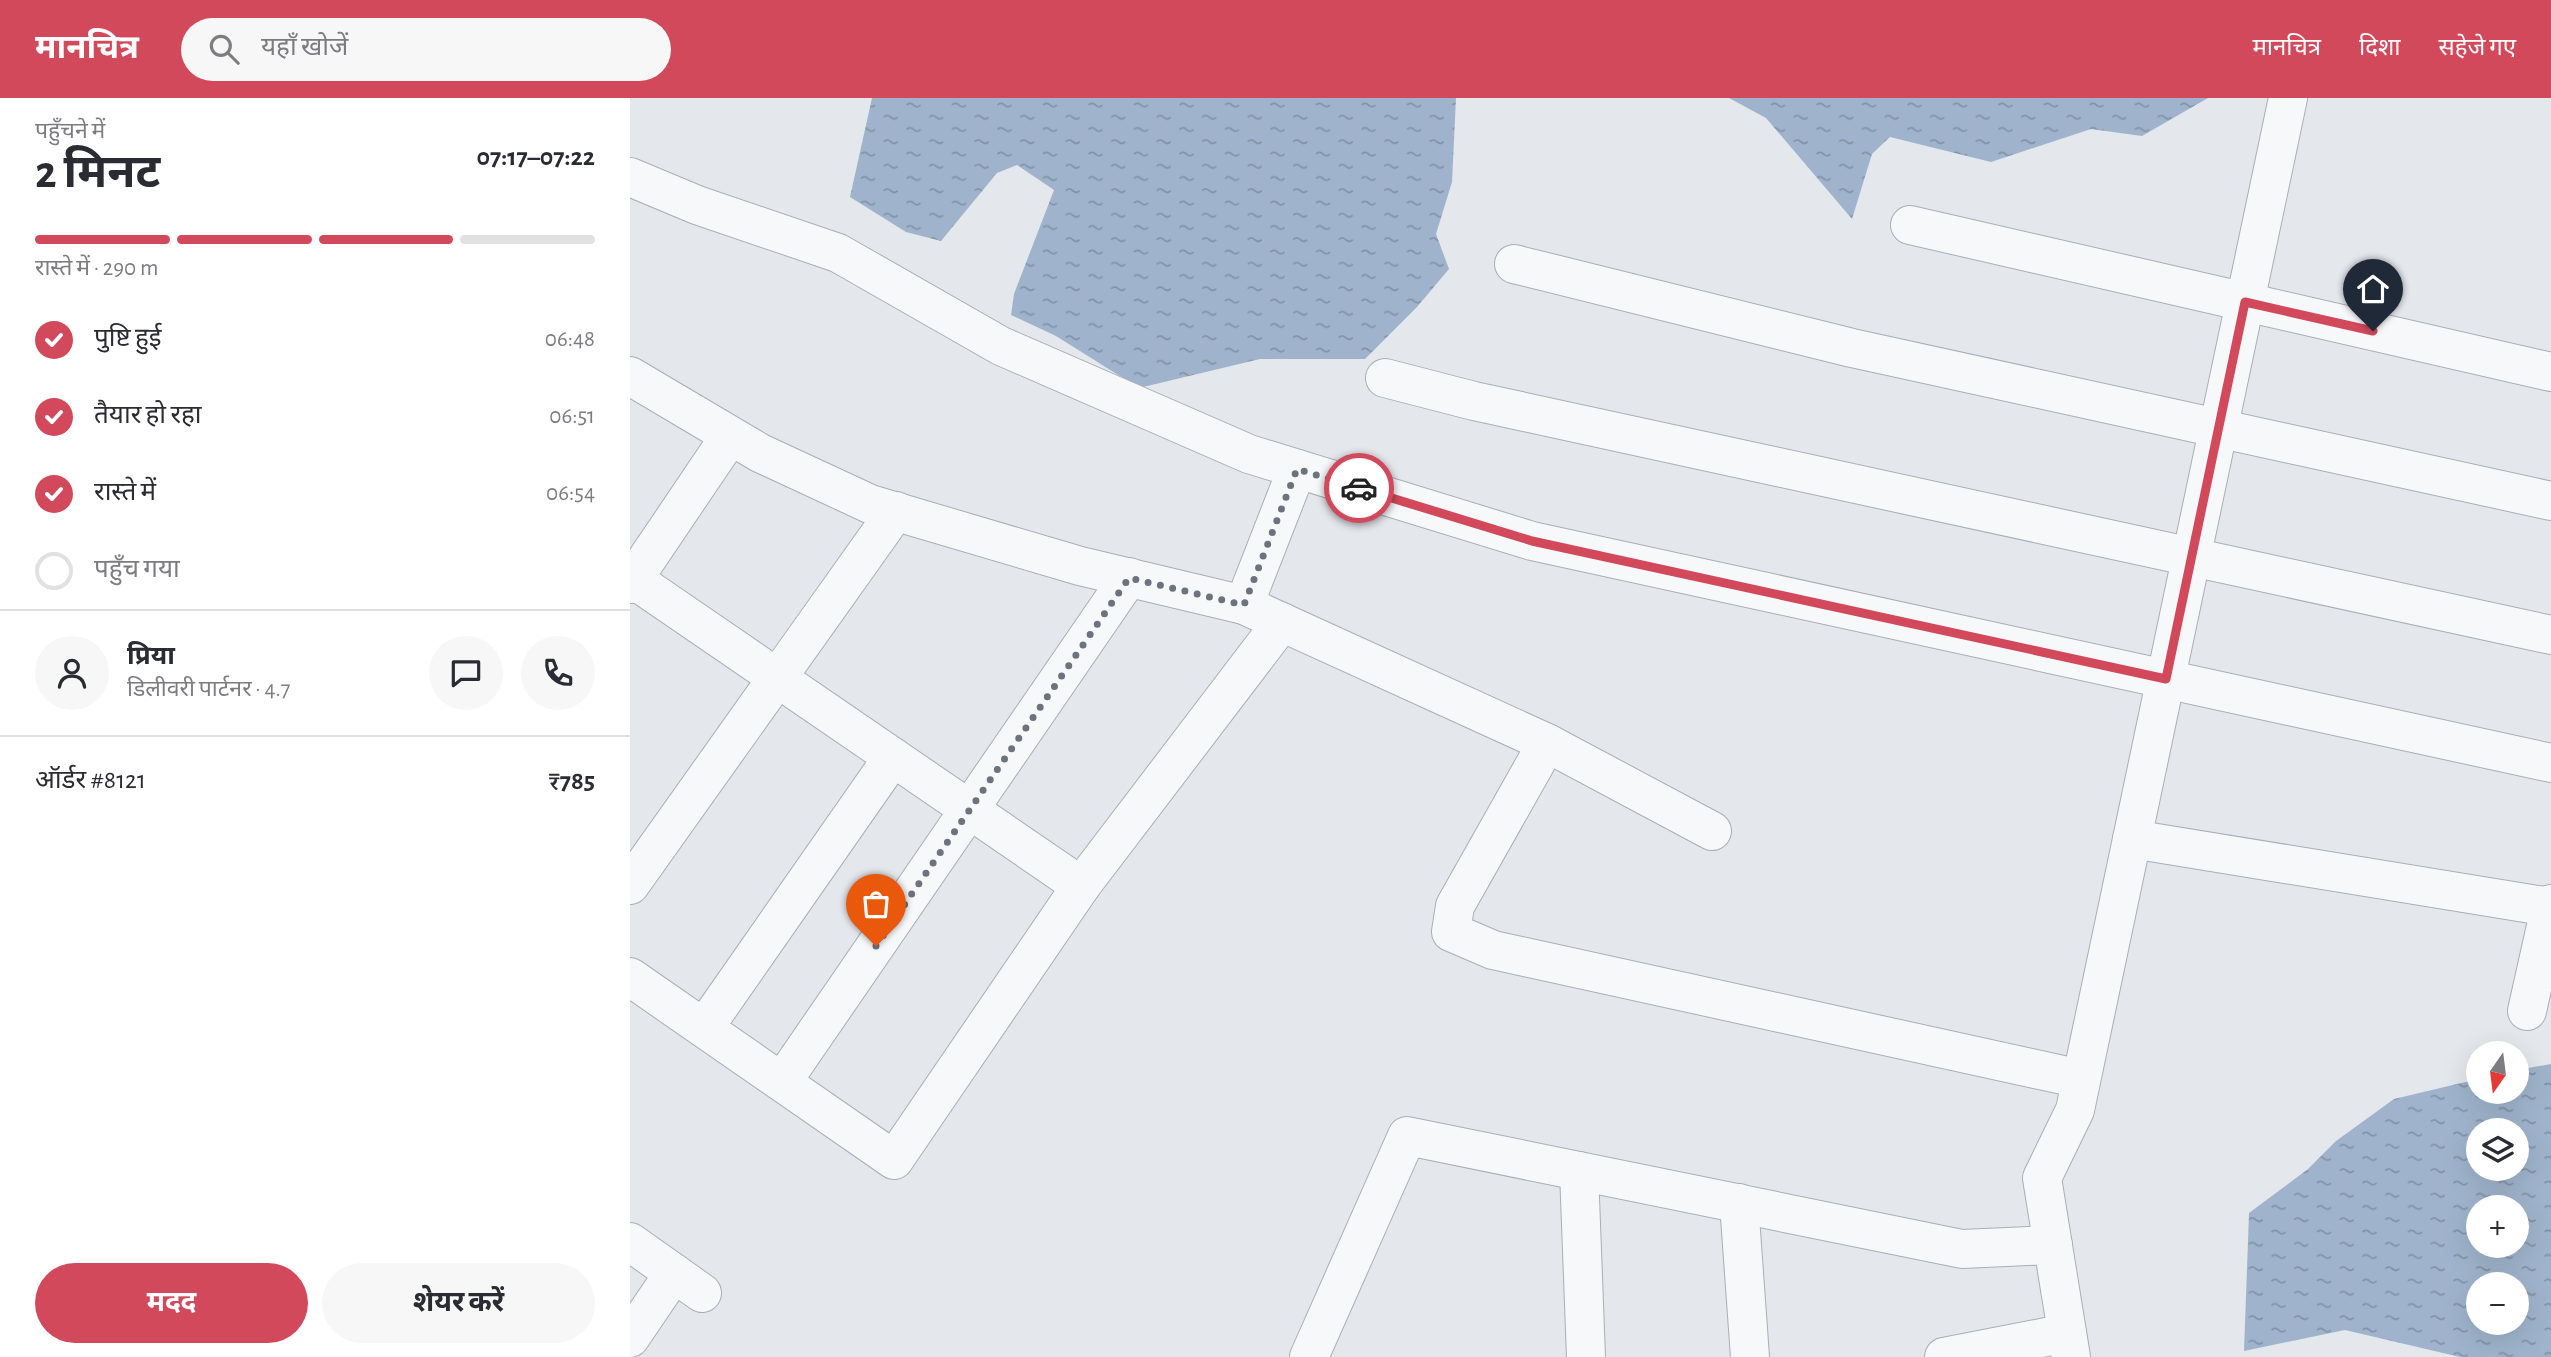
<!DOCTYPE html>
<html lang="hi">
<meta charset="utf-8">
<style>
:root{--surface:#fff;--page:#f7f7f7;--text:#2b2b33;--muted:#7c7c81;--line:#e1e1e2;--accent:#d1495b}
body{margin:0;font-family:"Alegreya Sans","Noto Sans Devanagari",sans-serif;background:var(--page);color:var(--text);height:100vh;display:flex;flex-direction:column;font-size:26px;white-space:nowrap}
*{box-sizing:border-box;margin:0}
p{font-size:23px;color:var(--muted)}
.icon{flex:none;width:38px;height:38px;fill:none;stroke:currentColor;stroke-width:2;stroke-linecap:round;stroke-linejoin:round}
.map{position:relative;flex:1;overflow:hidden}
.sheet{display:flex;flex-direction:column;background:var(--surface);width:630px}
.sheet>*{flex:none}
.needle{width:46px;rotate:194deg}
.buttons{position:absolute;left:1836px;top:943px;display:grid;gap:14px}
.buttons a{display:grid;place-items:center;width:63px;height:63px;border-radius:50%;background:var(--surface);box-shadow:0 7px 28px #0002;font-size:35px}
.pin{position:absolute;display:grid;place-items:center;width:60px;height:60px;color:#fff;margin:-72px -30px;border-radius:50% 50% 50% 0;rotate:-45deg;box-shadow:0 0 7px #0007}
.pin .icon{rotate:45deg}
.courier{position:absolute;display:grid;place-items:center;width:70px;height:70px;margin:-35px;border:5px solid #d1495b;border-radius:50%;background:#fff;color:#222;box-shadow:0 2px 9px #0007}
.overview em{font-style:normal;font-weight:700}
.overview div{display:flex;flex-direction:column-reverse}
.overview{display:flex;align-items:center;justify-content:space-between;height:119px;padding:0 35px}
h1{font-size:46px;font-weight:700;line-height:52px}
.bar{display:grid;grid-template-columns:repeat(4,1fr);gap:10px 7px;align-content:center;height:84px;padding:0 35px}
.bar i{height:9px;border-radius:5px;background:var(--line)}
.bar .active{background:var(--accent)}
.bar p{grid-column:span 4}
.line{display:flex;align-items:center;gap:18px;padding:0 35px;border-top:2px solid var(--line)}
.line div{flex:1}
.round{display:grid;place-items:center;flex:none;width:74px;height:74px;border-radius:37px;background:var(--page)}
ol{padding:0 35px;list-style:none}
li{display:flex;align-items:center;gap:21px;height:77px}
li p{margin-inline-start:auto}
li .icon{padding:7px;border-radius:50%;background:var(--accent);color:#fff;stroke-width:4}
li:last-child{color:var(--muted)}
li i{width:38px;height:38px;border:4px solid var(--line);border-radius:50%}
.action{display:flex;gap:14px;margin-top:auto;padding:14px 35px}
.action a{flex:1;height:80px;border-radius:42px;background:var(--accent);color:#fff;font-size:28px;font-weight:700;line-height:80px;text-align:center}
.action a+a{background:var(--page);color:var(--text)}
header{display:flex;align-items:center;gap:42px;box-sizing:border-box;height:98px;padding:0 35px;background:var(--accent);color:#fff}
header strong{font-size:33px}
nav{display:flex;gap:38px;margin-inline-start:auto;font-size:24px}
.search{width:490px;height:63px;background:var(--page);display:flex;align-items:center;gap:18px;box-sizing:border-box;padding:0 24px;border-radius:38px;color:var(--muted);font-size:26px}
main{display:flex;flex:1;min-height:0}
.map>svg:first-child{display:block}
</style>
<header>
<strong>मानचित्र</strong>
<div class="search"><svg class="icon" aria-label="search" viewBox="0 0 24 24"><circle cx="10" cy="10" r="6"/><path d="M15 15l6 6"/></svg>यहाँ खोजें</div>
<nav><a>मानचित्र</a><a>दिशा</a><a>सहेजे गए</a></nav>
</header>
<main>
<section class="sheet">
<div class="overview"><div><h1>2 मिनट</h1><p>पहुँचने में</p></div><em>07:17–07:22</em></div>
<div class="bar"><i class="active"></i><i class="active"></i><i class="active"></i><i></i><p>रास्ते में · 290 m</p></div>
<ol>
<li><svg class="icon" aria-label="check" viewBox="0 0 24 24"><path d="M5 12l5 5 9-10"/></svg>पुष्टि हुई<p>06:48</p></li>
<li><svg class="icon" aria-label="check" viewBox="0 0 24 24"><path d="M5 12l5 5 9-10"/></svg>तैयार हो रहा<p>06:51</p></li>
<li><svg class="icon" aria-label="check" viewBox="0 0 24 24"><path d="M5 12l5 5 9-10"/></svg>रास्ते में<p>06:54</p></li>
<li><i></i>पहुँच गया</li>
</ol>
<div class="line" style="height:126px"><a class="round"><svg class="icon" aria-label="person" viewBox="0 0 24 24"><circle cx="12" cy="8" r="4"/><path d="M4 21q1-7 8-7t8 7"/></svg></a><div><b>प्रिया</b><p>डिलीवरी पार्टनर · 4.7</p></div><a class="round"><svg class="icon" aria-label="chat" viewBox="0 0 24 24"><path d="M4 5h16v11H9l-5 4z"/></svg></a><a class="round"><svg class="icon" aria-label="phone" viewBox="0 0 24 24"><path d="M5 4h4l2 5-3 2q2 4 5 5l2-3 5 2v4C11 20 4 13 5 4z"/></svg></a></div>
<div class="line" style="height:91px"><div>ऑर्डर #8121</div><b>₹785</b></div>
<div class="action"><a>मदद</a><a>शेयर करें</a></div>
</section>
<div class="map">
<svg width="1921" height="1259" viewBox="0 0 1921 1259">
<defs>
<pattern id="water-ripples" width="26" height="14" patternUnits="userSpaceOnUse" patternTransform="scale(1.75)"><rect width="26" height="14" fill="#9fb4cc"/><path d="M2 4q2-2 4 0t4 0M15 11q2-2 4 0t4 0" fill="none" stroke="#8293a7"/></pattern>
</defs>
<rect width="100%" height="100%" fill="#e4e7ec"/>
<!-- water -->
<g fill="url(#water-ripples)" fill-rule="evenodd">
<path d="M242,0H826L822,84L806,136L819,171L787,209L735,261H630L509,290L426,238L381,217L384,196L424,92L387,67L367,75L311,143L276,134L220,99Z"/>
<path d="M1099,0H1578L1512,38L1461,31L1361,64L1260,39L1242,56L1222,121L1136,20Z"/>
<path d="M1921,966V1259H1830L1715,1232L1614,1253L1619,1115L1678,1071L1706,1043L1764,1001L1848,981V994H1886L1887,972ZM1886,1032V1071H1848V1032ZM1848,1110H1886V1148H1848ZM1848,1186H1886V1225H1848Z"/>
</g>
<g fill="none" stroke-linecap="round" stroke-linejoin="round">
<defs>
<g id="minor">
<path d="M0,79L67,107L208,155L371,248L619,356L902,443L1921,665"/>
<path d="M1280,127L1921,274"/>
<path d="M884,166L1222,250L1921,403"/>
<path d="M0,278L130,355L240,406L450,468L614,507L917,645L1082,733"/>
<path d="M755,280L844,303L1921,537"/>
<path d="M0,479L451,788"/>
<path d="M0,486L100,338"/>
<path d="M614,507L667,371"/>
<path d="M917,645L825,808L821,834L863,852L1451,981"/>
<path d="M1502,741L1920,809"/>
<path d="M0,787L266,413"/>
<path d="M0,879L264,1062L451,788L652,524"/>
<path d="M1897,913L1921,806"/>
<path d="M74,930L263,659"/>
<path d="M152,984L499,479"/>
<path d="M949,1073L956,1259"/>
<path d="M1109,1105L1120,1259"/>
<path d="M0,1144L72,1195"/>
<path d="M0,1240L44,1175"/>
<path d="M679,1259L777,1038L1332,1151L1423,1147"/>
<path d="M1314,1259L1437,1235"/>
<path d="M1441,1259L1412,1080L1445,1012L1658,0"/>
</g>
</defs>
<!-- minor casing -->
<use href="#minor" stroke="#a9aeb7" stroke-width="40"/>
<!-- minor -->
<use href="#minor" stroke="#f7f8fa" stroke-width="38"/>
</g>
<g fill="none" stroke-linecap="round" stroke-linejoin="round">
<!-- done -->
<path stroke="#6c737f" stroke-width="7" stroke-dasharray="0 12.6" d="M246,848L499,480L614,507L667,371L729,390"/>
<!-- route -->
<path stroke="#d1495b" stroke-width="9" d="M729,390L902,443L1536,581L1615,204L1743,233"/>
</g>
</svg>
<div class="buttons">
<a><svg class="needle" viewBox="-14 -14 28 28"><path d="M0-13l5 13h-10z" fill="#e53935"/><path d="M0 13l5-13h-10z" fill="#7c7c81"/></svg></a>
<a><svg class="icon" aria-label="layers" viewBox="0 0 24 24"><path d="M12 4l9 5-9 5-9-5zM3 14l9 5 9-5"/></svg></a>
<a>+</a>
<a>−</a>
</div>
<div class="pin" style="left:246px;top:848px;background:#ea580c"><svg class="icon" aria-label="bag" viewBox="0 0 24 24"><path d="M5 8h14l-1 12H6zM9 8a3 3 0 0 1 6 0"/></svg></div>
<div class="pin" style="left:1743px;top:233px;background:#1f2937"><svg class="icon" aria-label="home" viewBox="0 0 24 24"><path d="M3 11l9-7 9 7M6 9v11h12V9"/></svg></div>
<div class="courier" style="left:729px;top:390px"><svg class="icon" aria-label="car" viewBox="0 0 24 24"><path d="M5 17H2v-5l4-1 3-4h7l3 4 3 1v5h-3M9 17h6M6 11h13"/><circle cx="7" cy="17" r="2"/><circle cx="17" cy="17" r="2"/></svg></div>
</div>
</main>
